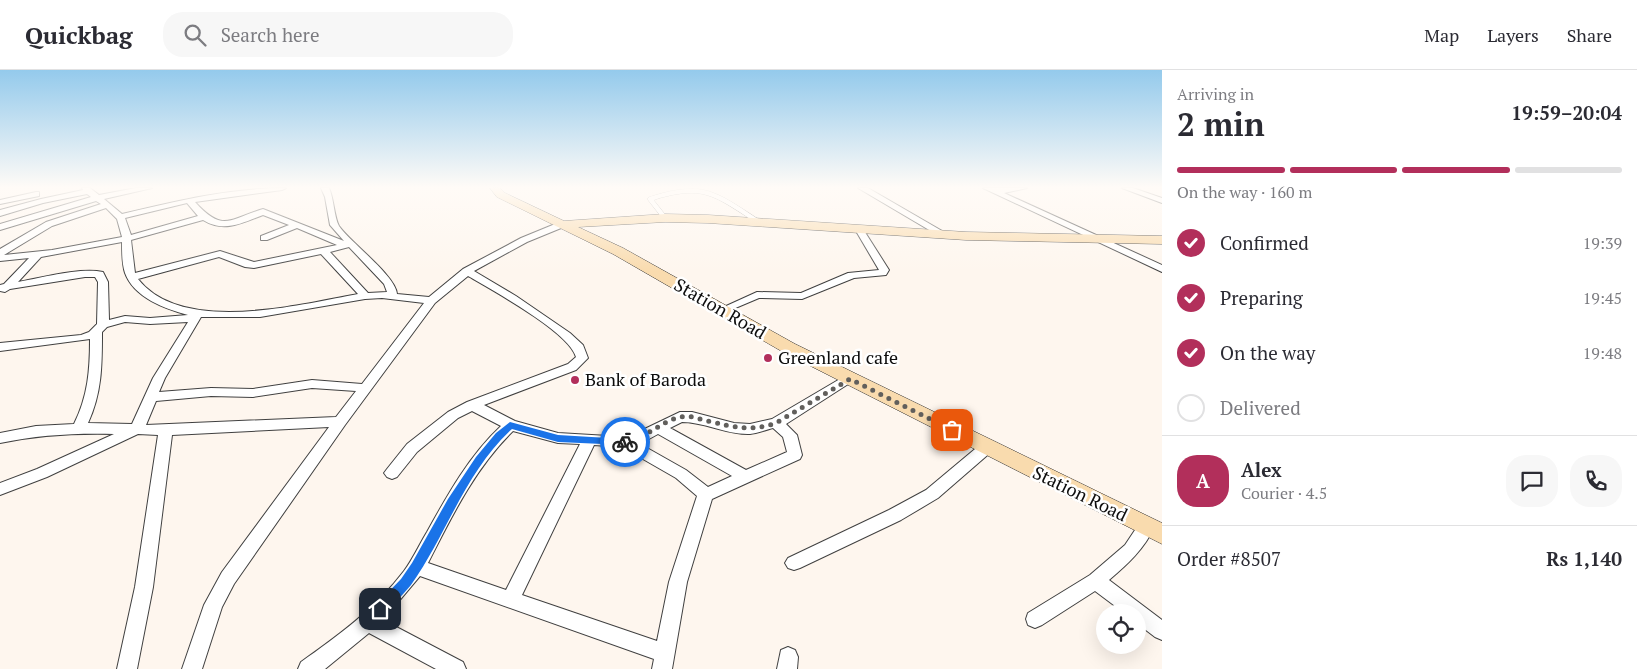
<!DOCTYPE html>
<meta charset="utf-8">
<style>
:root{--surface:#fff;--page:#f7f7f7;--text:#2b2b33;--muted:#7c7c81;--line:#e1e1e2;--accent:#b22f5b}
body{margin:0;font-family:"PT Serif",serif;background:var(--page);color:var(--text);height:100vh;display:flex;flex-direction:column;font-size:19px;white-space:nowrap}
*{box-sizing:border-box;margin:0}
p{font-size:16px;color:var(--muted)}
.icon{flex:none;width:28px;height:28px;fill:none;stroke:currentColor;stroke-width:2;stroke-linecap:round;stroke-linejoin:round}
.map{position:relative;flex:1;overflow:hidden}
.drawer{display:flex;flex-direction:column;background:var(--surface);width:475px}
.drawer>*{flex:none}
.controls{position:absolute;left:1096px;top:534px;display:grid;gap:10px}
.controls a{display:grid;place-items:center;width:50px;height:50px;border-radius:50%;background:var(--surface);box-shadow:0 5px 20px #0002;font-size:25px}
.pin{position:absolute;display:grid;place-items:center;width:42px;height:42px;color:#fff;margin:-21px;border-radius:10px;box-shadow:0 2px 8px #0006}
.courier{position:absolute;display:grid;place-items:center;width:50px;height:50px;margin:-25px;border:4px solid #1a73e8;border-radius:50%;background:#fff;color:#222;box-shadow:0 1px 6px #0007}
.headline em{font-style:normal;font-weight:800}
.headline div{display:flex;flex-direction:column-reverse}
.headline{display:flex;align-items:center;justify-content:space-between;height:85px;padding:0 15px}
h1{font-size:32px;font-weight:800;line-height:38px}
.bar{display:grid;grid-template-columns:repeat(4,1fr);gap:8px 5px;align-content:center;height:60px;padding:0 15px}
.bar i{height:6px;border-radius:4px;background:var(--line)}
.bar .active{background:var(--accent)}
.bar p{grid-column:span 4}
.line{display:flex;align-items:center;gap:12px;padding:0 15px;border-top:1px solid var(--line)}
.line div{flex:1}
.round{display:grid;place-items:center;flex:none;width:52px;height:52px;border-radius:20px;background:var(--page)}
ol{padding:0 15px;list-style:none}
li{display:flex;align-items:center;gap:15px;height:55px}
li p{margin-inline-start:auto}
li .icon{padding:5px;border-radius:50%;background:var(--accent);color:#fff;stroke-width:4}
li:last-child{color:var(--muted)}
li i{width:28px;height:28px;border:2px solid var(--line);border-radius:50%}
header{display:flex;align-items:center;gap:30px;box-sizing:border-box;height:70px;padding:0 25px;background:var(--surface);border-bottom:1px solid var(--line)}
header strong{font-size:24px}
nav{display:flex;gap:28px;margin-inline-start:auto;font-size:18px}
.search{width:350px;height:45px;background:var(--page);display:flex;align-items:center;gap:12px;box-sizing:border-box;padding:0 18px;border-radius:20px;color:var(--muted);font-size:19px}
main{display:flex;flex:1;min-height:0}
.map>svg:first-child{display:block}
</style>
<header>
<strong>Quickbag</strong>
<div class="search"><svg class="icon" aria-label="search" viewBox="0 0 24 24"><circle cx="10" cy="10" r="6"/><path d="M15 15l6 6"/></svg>Search here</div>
<nav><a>Map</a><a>Layers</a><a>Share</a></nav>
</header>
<main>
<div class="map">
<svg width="1162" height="599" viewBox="0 0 1162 599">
<rect width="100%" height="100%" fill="#fef6ee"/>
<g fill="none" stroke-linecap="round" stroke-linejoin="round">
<defs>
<path id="lane" d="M665,148L650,129C703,111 715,124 759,152"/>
<g id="street">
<path d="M82,118H90L99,125L136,118H152L104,129L122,144C176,131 230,118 286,118L282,120L195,132C223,163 229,149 263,139L344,171L330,155L325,127L321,118H329C334,129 334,147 339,156C350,172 396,206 397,224L429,227L463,199L521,168L560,152H566V156L527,172L474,201L516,226L570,263L583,275L588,288L576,300L484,335L515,351L558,363L625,367L630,366L680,342H692L734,353L750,354L772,349L845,306H855L856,309L786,354L797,365L802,385L800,389L712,429L687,512L672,599H652L654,589L420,506L383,550L463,592L466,599H436L369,563L325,599H298L301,592C338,566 376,538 404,501C413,489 419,475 427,462C448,424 469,386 501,356L472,341L458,348L417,382L397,407L392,409L387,407L384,403L387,399L407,374L448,342L467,332L568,294L576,287C569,262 492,220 468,206L435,233L345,355L234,514L222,537L202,599H182L204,535L222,502L329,357L172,365L153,517L137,599H117L135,517L158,365L138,364L47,407L0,425V413L37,399L114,364C75,363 38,365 0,373V363L36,356L74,354C88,326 90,300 90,269L0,281V273L81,265L89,262L97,254L98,212L95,207H85L10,219L5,222L0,221V215L4,214L29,188L0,191V179L46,152L101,134L96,131L0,160V154L91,127L87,124L43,133L0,146V140L41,129L83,120ZM187,133L198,146L131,165L125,148ZM106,138L117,149L122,167L52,180L4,185L52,156ZM263,145L289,155L261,166V170H267L297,158L337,175L254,192L220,181L135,203L131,170L203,150C224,163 242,153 263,145ZM122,172C122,183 122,194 125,203C134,228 166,239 188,245L150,248L125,246L109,250L108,212L103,202C81,197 40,208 18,212L41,187ZM349,177L384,214L387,222L368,223L330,182ZM321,184L358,224C298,235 182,265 138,209L219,187L245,197L254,198ZM382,228L424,233L362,314L312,310L253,319L211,318L159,322L165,308L201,247H260L365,229ZM125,252L150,254L188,252L153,308L132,354L88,353C102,323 102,295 102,262L107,257ZM312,318L356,321L336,347L146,355L156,331L211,326L253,327ZM682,352C705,352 727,365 750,364C757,363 766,360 773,358L783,367L787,382L746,400L670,358ZM513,361L558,373L580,374L506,520L428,493C452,446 475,398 513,361ZM658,364L732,406L708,417L686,400L640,374ZM594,375L622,377L676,408L697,426L669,512L657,571L522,525Z"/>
<path d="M858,118H868L949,165L947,167H941Z"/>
<path d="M983,118H1027L1004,123L1162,195V202Z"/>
<path d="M1122,118H1133L1162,128V133Z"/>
<path d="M36,122H39V126L0,134V130Z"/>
<path d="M860,158L863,159L889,200L886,205L854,208L802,229L759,228L733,239H725L724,237L757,222L801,223L848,203L879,200L856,161Z"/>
<path d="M986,373L991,374L993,378L991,382L938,428L901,450L800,498L794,500L788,498L785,493L788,488L889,440L926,420L981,374Z"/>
<path d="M1147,449L1153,451L1155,456C1144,479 1128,494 1109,510L1162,550V570L1155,567L1138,554V542H1123L1095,521L1042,555L1035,558L1028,555L1026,549L1028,543L1090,505L1125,475L1141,451Z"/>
<path d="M788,577L795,580L798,587L797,599H777L781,580Z"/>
</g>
<path id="secondary" d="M490,118H500L505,123L564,151L665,144L708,145L966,162L1162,166V174L966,170L708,153L665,152L578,157L623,178L795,274L1162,453V474L783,282L613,184L497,127Z"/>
</defs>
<!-- lane casing -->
<use href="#lane" stroke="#404040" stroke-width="5"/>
<!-- street casing -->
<use href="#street" stroke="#404040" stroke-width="2"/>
<!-- secondary casing -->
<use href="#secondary" stroke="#2f2f2f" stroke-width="1"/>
<!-- lane -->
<use href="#lane" stroke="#fff" stroke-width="4.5"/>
<!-- street -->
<use href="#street" fill="#fff" fill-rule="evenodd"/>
<!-- secondary -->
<use href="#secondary" fill="#f9dbae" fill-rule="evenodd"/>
</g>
<!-- sky -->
<linearGradient id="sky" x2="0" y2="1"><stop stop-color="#94caec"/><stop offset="0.58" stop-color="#fffbf7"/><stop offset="1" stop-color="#fffbf7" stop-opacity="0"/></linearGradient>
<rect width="1162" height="202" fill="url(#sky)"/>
<!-- route -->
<path fill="#1a73e8" d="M510,352L558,365L625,369L629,372L625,375L558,372L512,359C465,402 447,464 411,515C403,525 393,534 385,543L380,544L376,543L374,539L376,535L401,509L412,493L448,429L476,387L496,363Z"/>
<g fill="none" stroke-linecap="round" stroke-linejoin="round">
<!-- done -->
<path stroke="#615f5c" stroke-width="5" stroke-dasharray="0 9" d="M625,372C646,369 662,350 681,347C690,345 699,349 708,351C732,357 752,362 776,353L850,309L952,360"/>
</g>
<!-- markers -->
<g fill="#b22f5b" stroke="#fff" stroke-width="2">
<circle cx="768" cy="288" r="5"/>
<circle cx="575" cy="310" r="5"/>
</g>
<g text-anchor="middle" stroke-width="5" stroke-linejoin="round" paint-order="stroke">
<!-- street labels -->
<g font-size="18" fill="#0d0d0d" stroke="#fff">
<text transform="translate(720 239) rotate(30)" y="6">Station Road</text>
<text transform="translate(1080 424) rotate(26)" y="6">Station Road</text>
</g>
<!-- poi labels -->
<g font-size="18" fill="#0d0d0d" stroke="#fff" text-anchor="start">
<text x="778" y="294">Greenland cafe</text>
<text x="585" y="316">Bank of Baroda</text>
</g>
</g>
</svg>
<div class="controls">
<a><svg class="icon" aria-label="locate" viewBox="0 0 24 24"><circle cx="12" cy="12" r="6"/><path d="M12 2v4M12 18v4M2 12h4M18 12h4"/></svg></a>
</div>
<div class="pin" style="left:952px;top:360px;background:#ea580c"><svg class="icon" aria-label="bag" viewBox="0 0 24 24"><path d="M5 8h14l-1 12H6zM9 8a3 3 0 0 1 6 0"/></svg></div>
<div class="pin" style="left:380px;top:539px;background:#1f2937"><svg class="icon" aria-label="home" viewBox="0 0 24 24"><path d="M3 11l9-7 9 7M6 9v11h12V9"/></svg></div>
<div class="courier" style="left:625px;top:372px"><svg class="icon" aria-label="bike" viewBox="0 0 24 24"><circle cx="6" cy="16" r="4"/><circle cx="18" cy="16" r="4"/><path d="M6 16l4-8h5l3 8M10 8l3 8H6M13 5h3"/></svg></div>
</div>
<section class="drawer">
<div class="headline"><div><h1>2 min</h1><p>Arriving in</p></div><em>19:59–20:04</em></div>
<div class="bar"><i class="active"></i><i class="active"></i><i class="active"></i><i></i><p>On the way · 160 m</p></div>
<ol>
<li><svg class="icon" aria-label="check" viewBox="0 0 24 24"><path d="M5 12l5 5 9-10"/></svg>Confirmed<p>19:39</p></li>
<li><svg class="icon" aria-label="check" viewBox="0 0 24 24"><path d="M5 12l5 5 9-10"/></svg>Preparing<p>19:45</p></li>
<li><svg class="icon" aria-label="check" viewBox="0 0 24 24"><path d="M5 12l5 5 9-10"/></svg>On the way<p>19:48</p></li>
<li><i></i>Delivered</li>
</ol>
<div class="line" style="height:90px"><b class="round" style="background:var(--accent);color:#fff">A</b><div><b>Alex</b><p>Courier · 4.5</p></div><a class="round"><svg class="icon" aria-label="chat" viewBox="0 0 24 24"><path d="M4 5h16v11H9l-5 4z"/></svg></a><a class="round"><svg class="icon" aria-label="phone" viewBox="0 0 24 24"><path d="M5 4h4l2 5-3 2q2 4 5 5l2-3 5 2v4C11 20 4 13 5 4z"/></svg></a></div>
<div class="line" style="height:65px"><div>Order #8507</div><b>Rs 1,140</b></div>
</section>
</main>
